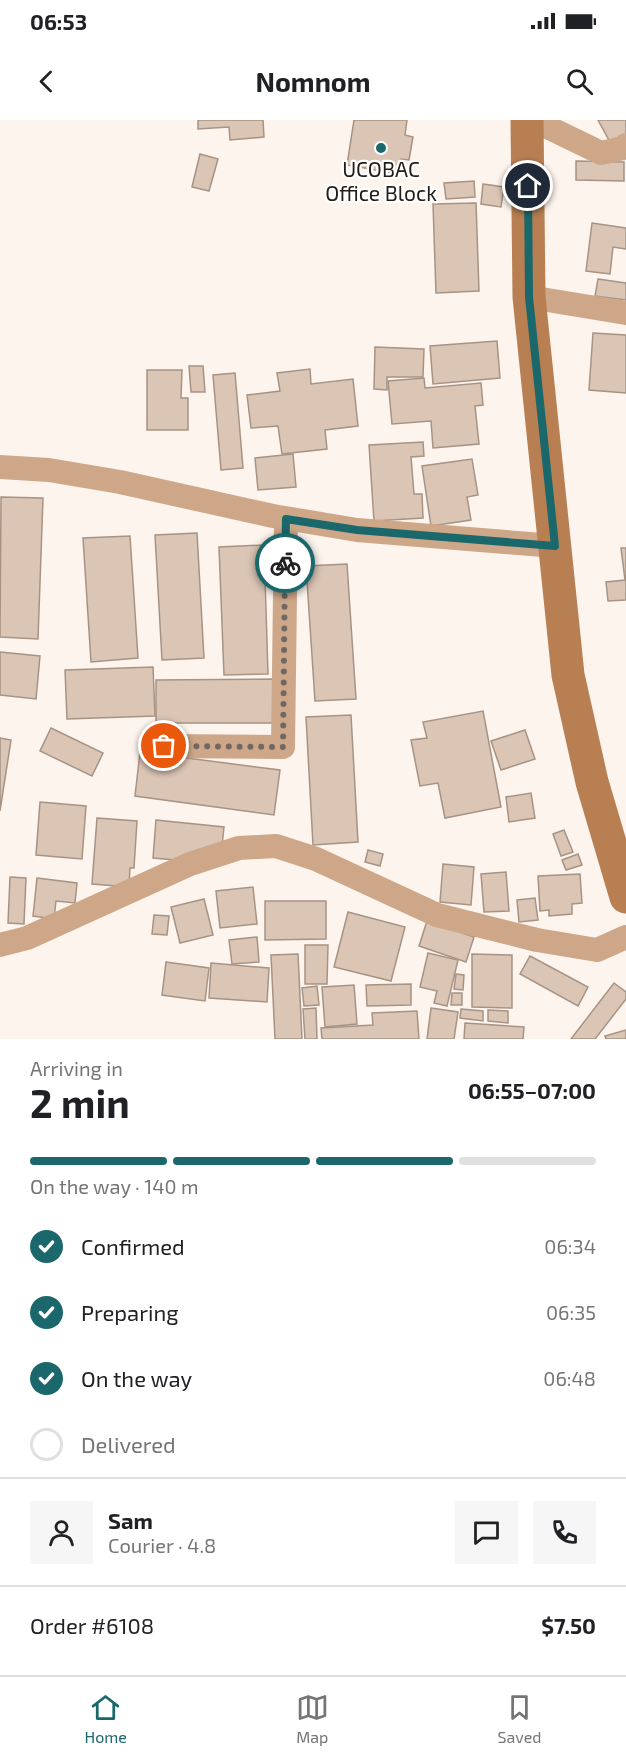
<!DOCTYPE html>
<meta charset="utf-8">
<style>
:root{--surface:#fff;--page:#f6f6f6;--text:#202124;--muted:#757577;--line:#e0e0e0;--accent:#1a686b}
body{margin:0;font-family:"Exo 2",sans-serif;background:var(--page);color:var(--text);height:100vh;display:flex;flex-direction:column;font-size:22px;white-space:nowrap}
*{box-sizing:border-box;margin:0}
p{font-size:20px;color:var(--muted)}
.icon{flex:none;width:33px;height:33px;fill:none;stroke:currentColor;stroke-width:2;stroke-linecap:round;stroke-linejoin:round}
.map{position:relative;height:919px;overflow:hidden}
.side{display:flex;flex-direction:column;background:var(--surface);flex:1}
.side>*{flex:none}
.pin{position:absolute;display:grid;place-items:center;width:51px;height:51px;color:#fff;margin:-26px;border:3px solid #fff;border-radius:50%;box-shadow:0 2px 6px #0007}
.courier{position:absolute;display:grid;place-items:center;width:60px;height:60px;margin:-30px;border:4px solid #1a686b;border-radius:50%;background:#fff;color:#222;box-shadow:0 2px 8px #0007}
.headline em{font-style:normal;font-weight:700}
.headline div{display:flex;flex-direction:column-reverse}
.headline{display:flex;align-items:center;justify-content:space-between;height:102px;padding:0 30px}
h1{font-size:39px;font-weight:700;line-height:45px}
.bar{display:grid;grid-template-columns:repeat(4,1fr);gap:9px 6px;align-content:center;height:72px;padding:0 30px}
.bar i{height:8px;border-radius:4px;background:var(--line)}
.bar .active{background:var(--accent)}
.bar p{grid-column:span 4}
.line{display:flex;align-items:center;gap:15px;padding:0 30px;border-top:2px solid var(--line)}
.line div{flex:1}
.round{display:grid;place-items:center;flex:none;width:63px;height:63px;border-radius:0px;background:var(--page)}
ol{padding:0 30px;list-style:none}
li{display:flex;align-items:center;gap:18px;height:66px}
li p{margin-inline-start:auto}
li .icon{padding:6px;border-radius:50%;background:var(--accent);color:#fff;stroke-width:4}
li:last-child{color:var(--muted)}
li i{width:33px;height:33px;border:3px solid var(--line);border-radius:50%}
.status{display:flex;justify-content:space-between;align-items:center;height:42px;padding:0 30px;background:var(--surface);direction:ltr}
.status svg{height:16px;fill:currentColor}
header{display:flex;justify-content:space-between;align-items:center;height:78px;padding:0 30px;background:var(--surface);font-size:27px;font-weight:700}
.dock{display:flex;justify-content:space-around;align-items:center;height:84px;border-top:2px solid var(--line);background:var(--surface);font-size:16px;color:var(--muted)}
.dock a{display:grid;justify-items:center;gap:3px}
.dock .active{color:var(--accent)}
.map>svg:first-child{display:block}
</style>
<div class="status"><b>06:53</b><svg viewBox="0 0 49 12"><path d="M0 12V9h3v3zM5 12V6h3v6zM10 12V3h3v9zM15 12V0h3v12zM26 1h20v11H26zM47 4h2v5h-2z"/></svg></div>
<header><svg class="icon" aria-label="back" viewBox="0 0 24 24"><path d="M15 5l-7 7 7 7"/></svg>Nomnom<svg class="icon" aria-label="search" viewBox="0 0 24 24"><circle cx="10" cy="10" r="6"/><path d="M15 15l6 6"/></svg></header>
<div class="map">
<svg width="626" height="919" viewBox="0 0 626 919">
<rect width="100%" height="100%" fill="#fdf4ee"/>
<!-- building -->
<g fill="#dbc5b5" stroke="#a79384" stroke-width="1.5">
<path d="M198,0H263L264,17L230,20L229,7L198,9Z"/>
<path d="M354,0H407L405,15L413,17L409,40L401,39L398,54L347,45Z"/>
<path d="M598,0H626V16L611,24Z"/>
<path d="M200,34L218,39L209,71L192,67Z"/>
<path d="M576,41L624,42V61L576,60Z"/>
<path d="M474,61L475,77L446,79L444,63Z"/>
<path d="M483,64L504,67L501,87L481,84Z"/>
<path d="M476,83L479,171L436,173L433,84Z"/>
<path d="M592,103L626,108V129L613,127L610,154L586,151Z"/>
<path d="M598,159L626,163V180L595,176Z"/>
<path d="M593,213L626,215V273L589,270Z"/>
<path d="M497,221L500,258L433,264L430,226Z"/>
<path d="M375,227L424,229L423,257H387V270L374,269Z"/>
<path d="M189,246H203L205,272H191Z"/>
<path d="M310,249L311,264L353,259L358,306L325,310L327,329L282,334L278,306L251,308L247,275L280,271L277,253Z"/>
<path d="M147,250H182L181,278H188V310H147Z"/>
<path d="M235,253L243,348L221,350L213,255Z"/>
<path d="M424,258L425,268L481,263L483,285L475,286L479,324L433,328L431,301L392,304L388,261Z"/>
<path d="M423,322L424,336L411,337L414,374H422L423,398L374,401L369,325Z"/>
<path d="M293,334L296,367L258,370L255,338Z"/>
<path d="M472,339L478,375L467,377L471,400L431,406L422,346Z"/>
<path d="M1,377L43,378L38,519L0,517Z"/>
<path d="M197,413L204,538L162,540L155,415Z"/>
<path d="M130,416L138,538L91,542L83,418Z"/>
<path d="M264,425L268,554L224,555L219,427Z"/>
<path d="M621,428H626V480L608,481L606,462L625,460Z"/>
<path d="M347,444L356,579L315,581L306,446Z"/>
<path d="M0,532L40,536L36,579L0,575Z"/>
<path d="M153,547L155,596L67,599L65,550Z"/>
<path d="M276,559V603H156V560Z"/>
<path d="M483,591L501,687L445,698L438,663L420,666L411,620L427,618L423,602Z"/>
<path d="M351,595L358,722L313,725L306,597Z"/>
<path d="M51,608L103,633L92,656L40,631Z"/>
<path d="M525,610L535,639L501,650L491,621Z"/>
<path d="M0,618L11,620L0,691Z"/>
<path d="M140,632L280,650L274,695L135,676Z"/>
<path d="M531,673L535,698L509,702L506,677Z"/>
<path d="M40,682L86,686L82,739L36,735Z"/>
<path d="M97,698L137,701L134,748H130L129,767L92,764Z"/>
<path d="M156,700L224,707L222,726L187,741L153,738Z"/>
<path d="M564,710L573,732L561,736L553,714Z"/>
<path d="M368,730L383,734L380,746L365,742Z"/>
<path d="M578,734L582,745L566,750L562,740Z"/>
<path d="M443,744L474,747L471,785L440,782Z"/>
<path d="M506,752L509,791L484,792L481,754Z"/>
<path d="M580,754L582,783L572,784V794L549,796V790L540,791L538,756Z"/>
<path d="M10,757L26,758L24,804L8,803Z"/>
<path d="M37,758L77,763L75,783L56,781L54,799L33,796Z"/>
<path d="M253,767L257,804L220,808L216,771Z"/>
<path d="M535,778L538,800L519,802L517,780Z"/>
<path d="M204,779L213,815L180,823L171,787Z"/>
<path d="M265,781H326V819L265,820Z"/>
<path d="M348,792L405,807L391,861L334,847Z"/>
<path d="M154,795L169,796L167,815L152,814Z"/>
<path d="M427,801L474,817L466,842L419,826Z"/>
<path d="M257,817L259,842L232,844L229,820Z"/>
<path d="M305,825H328L327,864H305Z"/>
<path d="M428,833L458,840L447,886L434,883L437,871L420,867Z"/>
<path d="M298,834L302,919H275L271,835Z"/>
<path d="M472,834L512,835V888L472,887Z"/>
<path d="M530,836L588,867L578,886L520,854Z"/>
<path d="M166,842L209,848L205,881L162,875Z"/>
<path d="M211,843L269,848L267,882L209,878Z"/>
<path d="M456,854L464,855L463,870L454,869Z"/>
<path d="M614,863L626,872V879L595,919H571Z"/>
<path d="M411,864V885L367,886L366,865Z"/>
<path d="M354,865L357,904L325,907L322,867Z"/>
<path d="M317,866L319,885L304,886L302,868Z"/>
<path d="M452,873H462V885H451Z"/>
<path d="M316,888L317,919H305L303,889Z"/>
<path d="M431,888L458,892L454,919H427Z"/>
<path d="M461,889L483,891V901L460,898Z"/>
<path d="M488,890L508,891V903L488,901Z"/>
<path d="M417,891L419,919H322L321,908L373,905L372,893Z"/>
<path d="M465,903L524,907L523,919H464Z"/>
<path d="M626,910V919H606L605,916Z"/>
</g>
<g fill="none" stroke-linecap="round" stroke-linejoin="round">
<!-- street -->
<g stroke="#cea789" stroke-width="24">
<path d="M533,0L601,33L623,28L626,25"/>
<path d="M529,177L626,193"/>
<path d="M0,347L49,350L120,362L273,396L357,410L555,426"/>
<path d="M164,626L283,627L286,399"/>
<path d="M0,825L27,818L190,744L239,728L276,726L316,739L437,795L537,820L597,830L626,817"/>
</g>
<!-- secondary -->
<path stroke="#b77f52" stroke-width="33" d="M527,0L529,177L568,555L592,662L626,777"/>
</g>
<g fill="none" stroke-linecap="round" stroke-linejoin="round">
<!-- done -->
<path stroke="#706862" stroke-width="6" stroke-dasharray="0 10.8" d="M164,626L283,627L285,443"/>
<!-- route -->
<path stroke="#1a686b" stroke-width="8" d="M285,443L286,399L357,410L555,426L529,177L528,66"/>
</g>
<!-- markers -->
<circle fill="#1a686b" stroke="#fff" stroke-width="2" cx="381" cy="28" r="6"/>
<g text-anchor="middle" stroke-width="4.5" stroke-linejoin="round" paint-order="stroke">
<!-- poi labels -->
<g font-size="21" fill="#241c16" stroke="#fff">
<text x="381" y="57">UCOBAC<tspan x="381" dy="24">Office Block</tspan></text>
</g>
</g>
</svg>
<div class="pin" style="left:164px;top:626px;background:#ea580c"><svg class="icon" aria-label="bag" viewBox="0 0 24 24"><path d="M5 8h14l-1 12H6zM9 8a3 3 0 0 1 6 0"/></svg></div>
<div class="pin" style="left:528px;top:66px;background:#1f2937"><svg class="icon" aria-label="home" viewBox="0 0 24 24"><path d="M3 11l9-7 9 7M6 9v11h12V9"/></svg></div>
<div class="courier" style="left:285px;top:443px"><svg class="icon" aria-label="bike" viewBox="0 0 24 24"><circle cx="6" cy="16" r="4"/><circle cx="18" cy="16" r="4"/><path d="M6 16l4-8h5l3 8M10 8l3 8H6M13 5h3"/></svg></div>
</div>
<section class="side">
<div class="headline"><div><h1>2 min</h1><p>Arriving in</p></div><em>06:55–07:00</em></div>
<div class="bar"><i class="active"></i><i class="active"></i><i class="active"></i><i></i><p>On the way · 140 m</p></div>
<ol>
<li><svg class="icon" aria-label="check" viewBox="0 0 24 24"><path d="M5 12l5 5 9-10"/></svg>Confirmed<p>06:34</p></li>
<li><svg class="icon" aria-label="check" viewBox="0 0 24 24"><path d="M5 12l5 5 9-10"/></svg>Preparing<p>06:35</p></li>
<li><svg class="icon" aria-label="check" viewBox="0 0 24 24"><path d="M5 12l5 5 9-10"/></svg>On the way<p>06:48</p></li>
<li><i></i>Delivered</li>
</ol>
<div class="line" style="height:108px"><a class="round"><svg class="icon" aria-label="person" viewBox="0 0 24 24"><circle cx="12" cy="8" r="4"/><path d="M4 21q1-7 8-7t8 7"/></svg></a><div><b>Sam</b><p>Courier · 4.8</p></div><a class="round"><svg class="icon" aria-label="chat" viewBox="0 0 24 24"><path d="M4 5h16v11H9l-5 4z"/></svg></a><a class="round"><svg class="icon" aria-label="phone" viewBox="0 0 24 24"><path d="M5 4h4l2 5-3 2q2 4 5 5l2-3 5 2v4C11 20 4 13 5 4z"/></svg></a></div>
<div class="line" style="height:78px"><div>Order #6108</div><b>$7.50</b></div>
</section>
<nav class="dock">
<a class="active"><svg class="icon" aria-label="home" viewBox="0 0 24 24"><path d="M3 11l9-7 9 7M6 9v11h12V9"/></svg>Home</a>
<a><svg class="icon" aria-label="map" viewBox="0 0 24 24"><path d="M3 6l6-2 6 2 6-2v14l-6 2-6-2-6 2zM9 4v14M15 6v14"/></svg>Map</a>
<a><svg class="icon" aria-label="saved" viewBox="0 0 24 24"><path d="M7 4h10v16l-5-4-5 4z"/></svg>Saved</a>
</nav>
